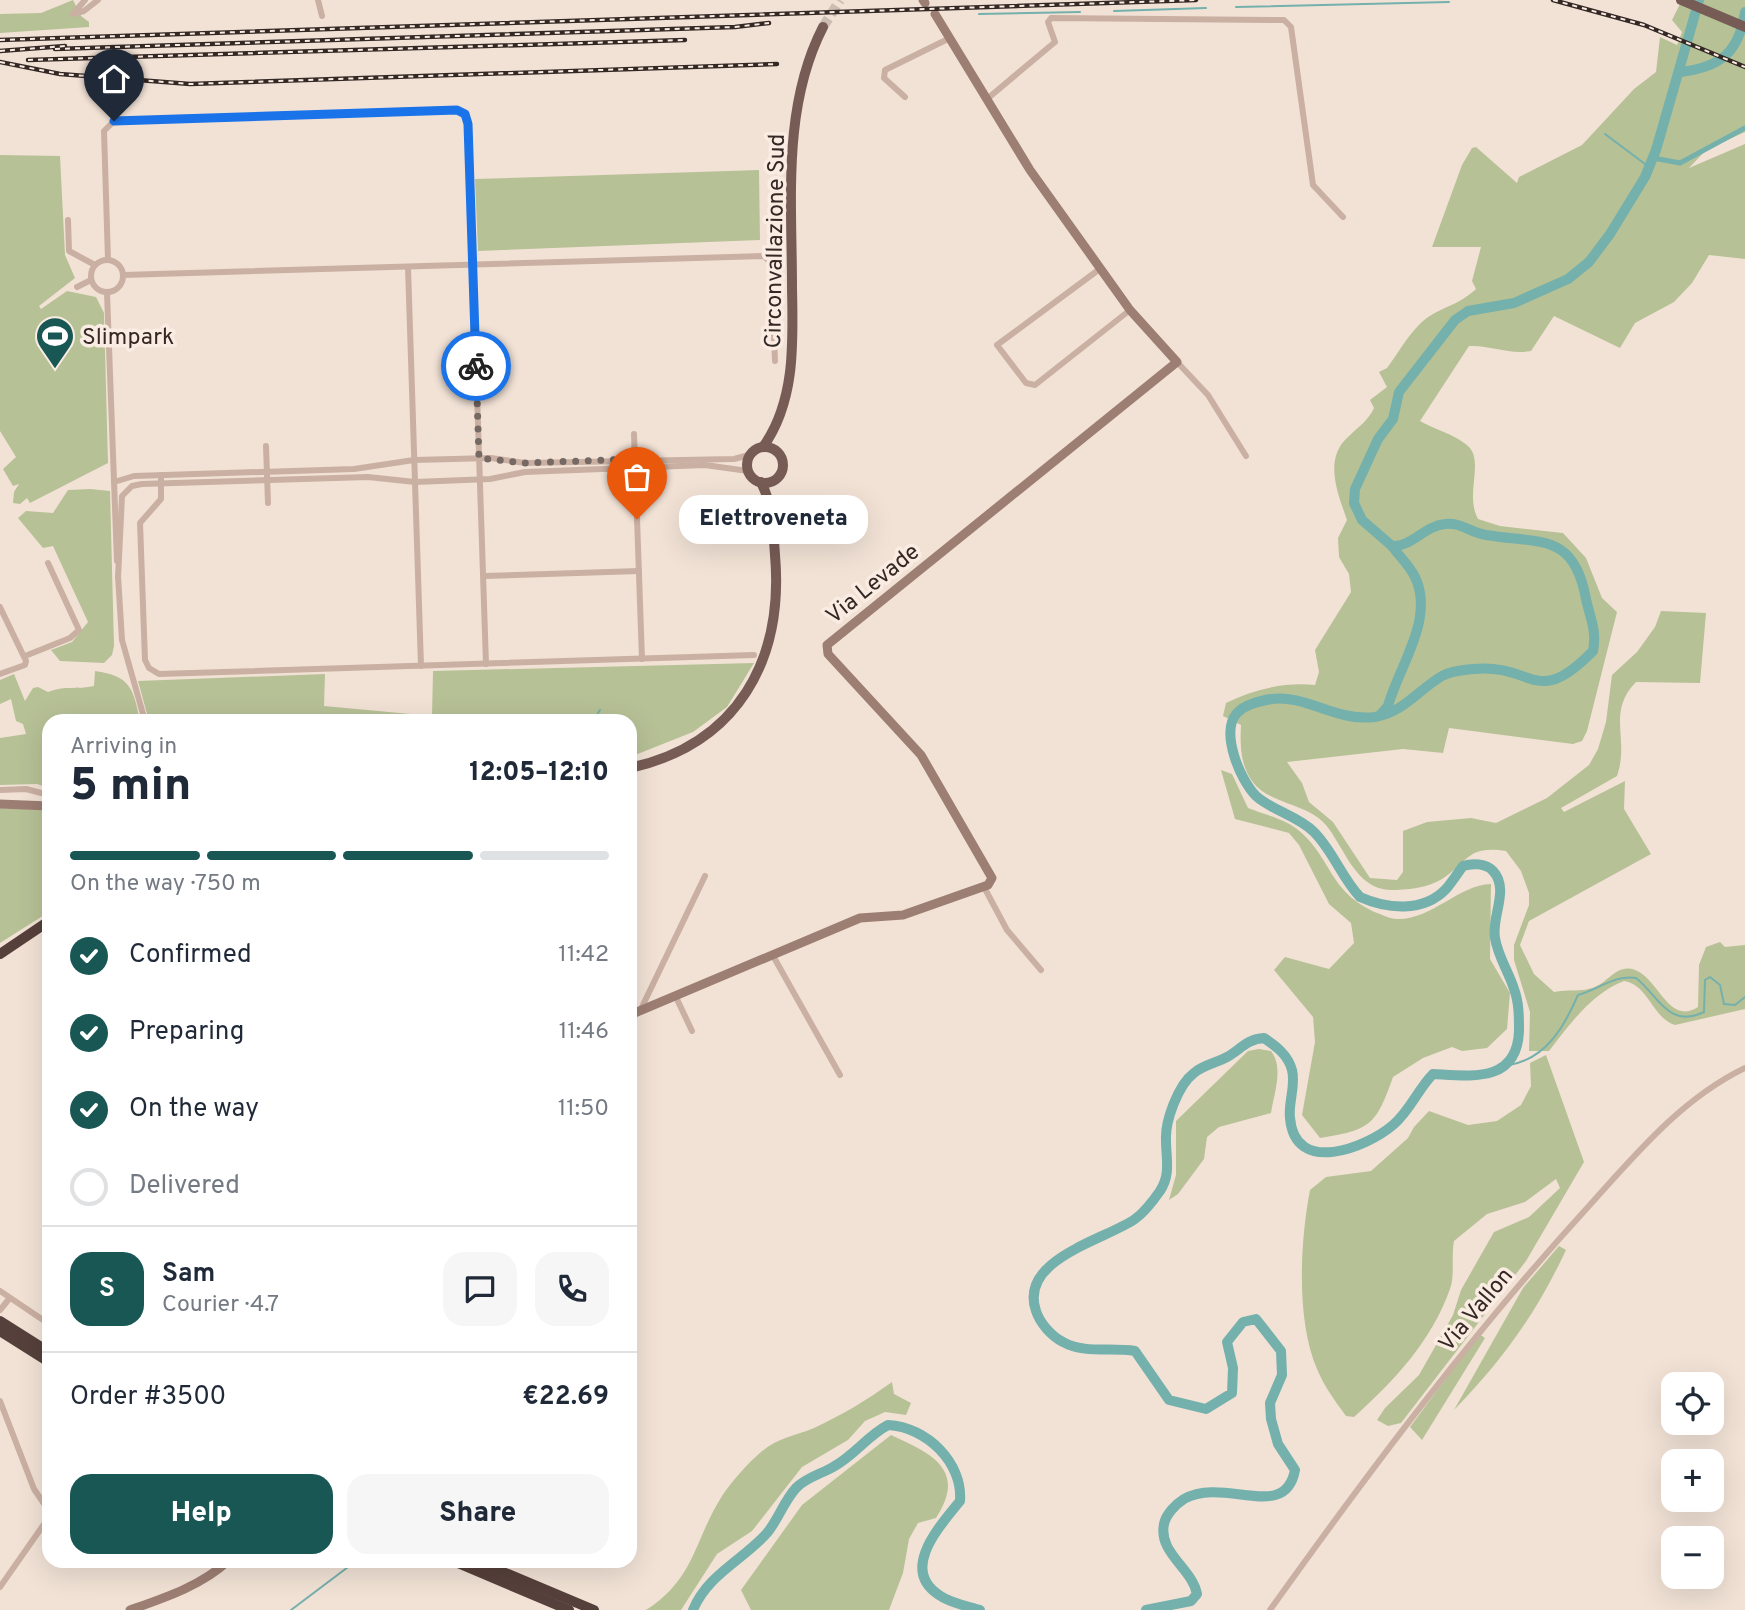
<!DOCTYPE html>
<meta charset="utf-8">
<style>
:root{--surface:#fff;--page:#f6f6f7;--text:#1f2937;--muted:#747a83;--line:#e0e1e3;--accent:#195754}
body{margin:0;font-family:Overpass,sans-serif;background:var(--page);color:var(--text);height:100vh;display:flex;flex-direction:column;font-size:26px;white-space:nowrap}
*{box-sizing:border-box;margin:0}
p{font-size:23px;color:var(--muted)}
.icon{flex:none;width:38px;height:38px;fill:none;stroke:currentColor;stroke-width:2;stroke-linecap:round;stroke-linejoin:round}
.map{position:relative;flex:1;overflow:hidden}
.panel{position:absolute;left:42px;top:714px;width:595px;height:854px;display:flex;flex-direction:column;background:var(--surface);border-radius:21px;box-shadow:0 7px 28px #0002}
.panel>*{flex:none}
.tools{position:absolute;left:1661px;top:1372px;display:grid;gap:14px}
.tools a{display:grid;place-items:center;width:63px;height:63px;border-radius:14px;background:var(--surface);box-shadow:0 7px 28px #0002;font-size:35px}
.pin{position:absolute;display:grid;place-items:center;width:60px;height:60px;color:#fff;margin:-72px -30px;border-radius:50% 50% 50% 0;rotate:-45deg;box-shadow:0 0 7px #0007}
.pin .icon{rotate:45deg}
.courier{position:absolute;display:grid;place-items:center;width:70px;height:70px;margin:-35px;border:5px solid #1a73e8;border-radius:50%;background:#fff;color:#222;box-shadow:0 2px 9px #0007}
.bubble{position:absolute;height:49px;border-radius:21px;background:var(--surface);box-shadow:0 7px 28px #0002;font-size:23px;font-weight:800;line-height:49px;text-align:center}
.overview em{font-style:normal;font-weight:800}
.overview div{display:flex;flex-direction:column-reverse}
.overview{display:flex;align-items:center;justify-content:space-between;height:119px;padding:0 28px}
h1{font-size:46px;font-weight:800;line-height:52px}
.bar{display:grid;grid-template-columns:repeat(4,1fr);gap:10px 7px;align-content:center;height:84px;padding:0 28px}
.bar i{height:9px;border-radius:5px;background:var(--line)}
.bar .on{background:var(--accent)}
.bar p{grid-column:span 4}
.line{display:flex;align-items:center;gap:18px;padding:0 28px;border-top:2px solid var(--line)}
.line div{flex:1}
.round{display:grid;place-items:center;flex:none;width:74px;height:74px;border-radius:21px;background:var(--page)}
ol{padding:0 28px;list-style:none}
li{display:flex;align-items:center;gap:21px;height:77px}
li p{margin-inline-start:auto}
li .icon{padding:7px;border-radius:50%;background:var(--accent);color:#fff;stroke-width:4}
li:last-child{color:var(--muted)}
li i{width:38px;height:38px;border:4px solid var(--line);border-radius:50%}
.primary-button{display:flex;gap:14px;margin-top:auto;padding:14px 28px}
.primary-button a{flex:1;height:80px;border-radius:21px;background:var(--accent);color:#fff;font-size:28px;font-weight:800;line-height:80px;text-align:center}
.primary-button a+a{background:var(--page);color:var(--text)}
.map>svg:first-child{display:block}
</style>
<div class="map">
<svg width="1745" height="1610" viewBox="0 0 1745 1610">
<rect width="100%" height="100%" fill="#f2e2d6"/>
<!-- green -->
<g fill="#b7c196">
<path d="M73,0L81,16L89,22V27L0,33V14L41,13Z"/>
<path d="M1682,0H1745V132L1707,149L1689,168L1745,144V259L1709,255L1692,283L1674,302L1635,323L1620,348L1554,316L1531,351C1509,355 1491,345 1469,346L1420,421C1434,429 1459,436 1470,448C1483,465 1465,495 1478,519L1500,526L1563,533L1586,558L1602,598L1617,612L1587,731L1582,741L1573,744L1449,728L1443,753L1403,749L1287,762L1302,783L1309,802L1333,822L1370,878L1397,880L1403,872V831L1427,822L1471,818L1496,823L1547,798L1589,765L1598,749L1606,722L1612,675L1637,652L1655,627L1661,611L1706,613L1700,683L1636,682C1606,713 1630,738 1617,776L1561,808L1564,812L1625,781L1624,809L1651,854L1529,921L1520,945L1534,974L1554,992C1567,989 1580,992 1592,988C1608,984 1616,963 1635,970C1658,978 1669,1026 1698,1007L1699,965L1706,947L1720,942L1725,947L1745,945V1009L1675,1025C1652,1018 1649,985 1624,981C1592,993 1569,1025 1549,1051H1529L1530,1012L1514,960V945L1529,905V893L1521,871L1506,851C1466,845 1469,862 1442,879C1428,888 1406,890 1390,890C1355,889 1344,846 1325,824C1306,803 1268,804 1252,781C1240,764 1240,744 1241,725L1223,716L1226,703C1254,689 1285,682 1315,685L1319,672L1315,650L1351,592L1349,574L1339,557L1338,538L1347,520C1338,494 1323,459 1348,437C1357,428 1369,420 1374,408L1370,400L1387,387L1379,372L1387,368C1400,351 1413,325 1433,314C1451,304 1459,304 1476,289L1472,281L1481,247H1432L1462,165L1472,148L1476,147L1517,183L1519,177L1582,145L1634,89L1656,72L1660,37L1677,45L1682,32L1672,20Z"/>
<path d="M0,155L60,156L65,255L75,278L39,306L41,309L67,291L96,297L104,313L108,463L30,503L27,498L20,504L13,503L14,492L19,484L13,486L3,469L16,457L0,431Z"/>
<path d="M759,170L760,240L478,251L475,179Z"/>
<path d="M90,489L110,491L114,646L112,655L104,663L60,661L51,650L72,642L88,622L53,546L43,548L18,518L26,511L53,513L68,490Z"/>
<path d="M754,663L727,707L693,732L630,757V721H149L138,681L325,674L324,706L432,716L433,671Z"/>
<path d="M95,671C130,676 133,687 140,721H49V788L37,784L0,785V738L26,734L23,724L16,721L11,699L0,704V680L14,674L25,701L33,688L38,687L48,692C64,685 77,690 94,686Z"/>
<path d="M1221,770L1232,774L1248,808C1263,814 1284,819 1297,829C1333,858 1327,891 1377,913C1383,915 1390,919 1397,919C1432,920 1458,885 1491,884L1490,959L1510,993L1507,1029L1487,1048L1462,1051L1452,1047L1423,1058L1393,1077C1376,1125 1371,1130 1320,1138L1302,1115L1315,1042L1313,1017L1274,970L1285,957L1329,969L1354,943L1351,923L1329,904L1299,845L1289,833L1235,819Z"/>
<path d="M0,808L49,810V912L0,943Z"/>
<path d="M1259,1049L1271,1051C1284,1068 1274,1093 1271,1113L1219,1127L1207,1137L1204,1159L1178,1194L1169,1200L1176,1175V1121L1248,1051Z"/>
<path d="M1546,1055L1584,1162L1526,1261L1401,1423L1388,1426L1377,1420L1385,1408L1419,1375L1453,1315L1461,1290L1494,1232L1529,1217L1560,1188L1556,1179L1525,1202L1487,1214L1454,1241C1451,1256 1455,1276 1450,1289C1431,1342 1394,1381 1354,1417L1346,1416C1335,1401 1324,1386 1317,1369C1296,1320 1300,1242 1310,1190L1326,1177L1371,1171L1408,1138L1414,1127L1429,1111L1468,1125L1497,1121L1521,1105L1531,1086L1530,1063Z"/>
<path d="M1559,1246L1566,1250C1536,1314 1503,1359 1454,1410L1523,1288Z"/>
<path d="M1479,1334L1485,1338L1422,1440L1410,1427Z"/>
<path d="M892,1382L894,1394L911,1403L906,1415L885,1412L865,1421L848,1440L802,1467L752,1531L717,1554L681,1610H646C695,1579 694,1540 722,1496C732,1481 747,1464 761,1452C777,1438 795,1436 814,1428C842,1415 867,1400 892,1382Z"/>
<path d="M891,1435C930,1453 968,1469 936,1518L918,1523L909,1539L903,1573L889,1610H751L741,1590L802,1505Z"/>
</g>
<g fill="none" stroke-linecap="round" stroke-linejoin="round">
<!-- stream -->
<g stroke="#74b0ac" stroke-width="2">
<path d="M1236,7L1449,2"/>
<path d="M1114,11L1206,8"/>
<path d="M979,14L1080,12"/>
<path d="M1605,134L1649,167"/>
<path d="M593,721L600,710"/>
<path d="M1509,1065C1546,1059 1564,1027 1578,995C1597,990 1616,974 1636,978C1659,996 1668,1029 1704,1012L1705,980L1710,977L1720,985L1724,1004L1735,1005L1745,997"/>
<path d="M291,1610L356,1561"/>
</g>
<!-- canal -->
<path stroke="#74b0ac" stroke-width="5" d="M1653,158L1680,163L1745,128"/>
<!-- river -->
<g stroke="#74b0ac" stroke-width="10">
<path d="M1681,72C1721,67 1739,52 1745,12"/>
<path d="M1380,715L1388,706C1399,666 1435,619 1415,577C1410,566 1399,556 1392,546"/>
<path d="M693,1610C707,1575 743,1560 767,1533C778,1520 784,1501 796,1488C805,1478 821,1474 833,1467C854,1456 867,1436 888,1425C927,1427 963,1463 960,1501C941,1525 899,1569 939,1595C950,1603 967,1606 980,1610"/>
<path d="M1146,1610L1191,1601L1197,1594C1192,1568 1158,1553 1164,1524C1166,1514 1176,1504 1184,1499C1225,1476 1285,1523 1295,1470L1278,1444L1271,1419L1270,1403L1282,1375L1281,1351L1256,1319L1243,1322L1227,1342L1233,1368L1232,1393L1206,1409L1169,1400L1135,1351C1112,1347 1084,1354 1063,1342C1051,1336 1040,1323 1036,1311C1018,1259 1105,1240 1135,1219C1145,1212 1153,1201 1160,1191C1171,1174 1166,1159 1166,1140C1165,1121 1178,1085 1194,1073C1203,1065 1216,1063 1227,1057C1241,1049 1247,1039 1264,1038C1276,1046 1288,1055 1292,1070C1296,1086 1288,1103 1290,1118C1295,1176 1366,1148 1393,1125C1410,1111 1418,1089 1433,1074C1472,1076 1517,1083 1519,1031C1519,1017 1519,1002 1514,989C1509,972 1498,957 1495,938C1491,917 1510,889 1493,871C1486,863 1472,863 1463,866C1457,874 1452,882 1446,889C1423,913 1387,909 1360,897C1342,878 1333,851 1314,832C1298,816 1273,811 1256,796C1240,780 1220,732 1237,713C1245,704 1260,701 1271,699C1306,694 1336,722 1375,717C1404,712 1418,690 1442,676C1450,671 1464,670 1473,669C1535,663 1535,710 1593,651C1597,630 1590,618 1586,599C1574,532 1540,544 1486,535C1471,533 1461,522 1445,524C1424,526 1412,547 1392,546L1362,520L1354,503L1355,489L1378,439L1393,419L1399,392L1455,320L1468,311L1514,303L1568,279L1589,262L1610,234L1645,177L1656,150L1699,0"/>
</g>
<!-- primary-tunnel -->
<path stroke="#ccbdb3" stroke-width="10" stroke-dasharray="10 5" stroke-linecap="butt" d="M823,27L840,0"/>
<!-- street -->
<g stroke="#cab0a2" stroke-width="6">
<path d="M85,0L73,14L84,11L98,0"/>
<path d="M318,0L322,16"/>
<path d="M905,97L884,78L885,70L950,38"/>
<path d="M987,99L1055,42L1048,22L1051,18L1284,20L1291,27L1313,185L1343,217"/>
<path d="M68,220L69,251L95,265"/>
<path d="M108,260L104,131L114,121L457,110L465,114L468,124L486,664"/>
<circle cx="107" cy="276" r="16"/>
<path d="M408,267L421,666"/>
<path d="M1101,268L997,345L1026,383L1035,385L1130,310"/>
<path d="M123,275L764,256L771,263L775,361"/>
<path d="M77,287L91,280"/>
<path d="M107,293L117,561"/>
<path d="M1177,362L1208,395L1246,456"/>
<path d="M634,434L642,659"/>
<path d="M266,446L268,503"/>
<path d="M161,475V499L140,523L145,660L149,668L159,674L754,655"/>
<path d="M114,482L134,476L354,469L414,460L491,458L525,463L734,459L749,455"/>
<path d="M118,576L122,640L145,721"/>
<path d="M484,576L639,571"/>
<path d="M118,578L122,496L132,486L142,484L368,477L415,482L490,479L525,472L705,465L748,471"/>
<path d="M0,607L26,661L25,665L0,674"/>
<path d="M25,656L70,638L79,630L48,563"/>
<path d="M0,790L26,789L49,795"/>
<path d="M984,887L1007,930L1041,970"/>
<path d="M772,954L840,1075"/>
<path d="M675,995L692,1031"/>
<path d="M641,1009L705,876"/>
<path d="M0,1291L49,1324"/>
<path d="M0,1310L9,1299"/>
<path d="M0,1401L34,1489L49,1511"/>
<path d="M0,1587L49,1517"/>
<path d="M1270,1610C1370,1470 1472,1334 1588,1207C1635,1155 1681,1099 1745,1068"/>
</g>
<!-- secondary -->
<g stroke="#9d7e73" stroke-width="9">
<path d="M923,0L925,3"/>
<path d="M0,804L49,806"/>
<path d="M630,1015L860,918L903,915L988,885L992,878L921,755L828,654L827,645L1177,362L1130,310L1030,170L935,14"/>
<path d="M130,1610C164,1598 201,1586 228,1561"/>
</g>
<!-- primary -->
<g stroke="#775c55" stroke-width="10">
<path d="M1681,0L1745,27"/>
<path d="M763,447C796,401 793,341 792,288C792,200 782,107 823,27"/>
<circle cx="765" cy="465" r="18"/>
<path d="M630,768C738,744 784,660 775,555C773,529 773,506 761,482"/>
</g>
<!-- highway -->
<g stroke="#56403b" stroke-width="10">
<path d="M0,954L49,921"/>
<path d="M0,1321L49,1352"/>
<path d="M0,1331L49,1362"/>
<path d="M453,1561L569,1610"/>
<path d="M477,1561L594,1610"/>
</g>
<defs>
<g id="rail">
<path d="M1553,0L1644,25L1745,67"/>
<path d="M0,40L1196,0"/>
<path d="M55,49L735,27L769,23"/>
<path d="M0,51L65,46"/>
<path d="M28,60L685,40"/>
<path d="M0,62L60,74L190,84L777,64"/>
</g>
</defs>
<!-- rail casing -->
<use href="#rail" stroke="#342825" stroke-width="4.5"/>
<!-- rail -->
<use href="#rail" stroke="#faece2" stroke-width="2" stroke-dasharray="5" stroke-linecap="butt"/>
</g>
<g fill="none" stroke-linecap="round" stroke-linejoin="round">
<!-- done -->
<path stroke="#766963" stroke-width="7" stroke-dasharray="0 12.6" d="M476,366L479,458L525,463L635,459L637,519"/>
<!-- route -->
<path stroke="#1a73e8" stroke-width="9" d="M114,121L457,110L465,114L468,124L476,366"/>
</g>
<!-- icons -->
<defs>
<symbol id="stadium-pin" viewBox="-11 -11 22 30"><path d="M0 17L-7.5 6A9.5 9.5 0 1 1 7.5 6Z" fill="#195754" stroke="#faece2"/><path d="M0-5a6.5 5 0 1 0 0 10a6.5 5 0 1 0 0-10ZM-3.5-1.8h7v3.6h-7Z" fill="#fff"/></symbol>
</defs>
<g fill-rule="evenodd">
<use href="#stadium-pin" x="33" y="314" width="44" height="60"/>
</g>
<g text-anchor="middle" stroke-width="7" stroke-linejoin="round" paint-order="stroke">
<!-- street labels -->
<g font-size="23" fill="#342825" stroke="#faece2">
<text transform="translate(774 241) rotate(-89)" y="8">Circonvallazione Sud</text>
<text transform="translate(872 583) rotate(-39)" y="8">Via Levade</text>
<text transform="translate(1475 1309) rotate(-50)" y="8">Via Vallon</text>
</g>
<!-- poi labels -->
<g font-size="23" fill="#342825" stroke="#faece2" text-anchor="start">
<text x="82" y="344">Slimpark</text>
</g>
</g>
</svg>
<div class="tools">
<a><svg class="icon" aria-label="locate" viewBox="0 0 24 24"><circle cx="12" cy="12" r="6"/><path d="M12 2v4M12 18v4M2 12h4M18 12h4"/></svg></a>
<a>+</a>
<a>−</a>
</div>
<div class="pin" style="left:637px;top:519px;background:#ea580c"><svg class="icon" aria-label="bag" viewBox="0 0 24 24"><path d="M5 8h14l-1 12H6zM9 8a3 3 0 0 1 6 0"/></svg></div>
<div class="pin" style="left:114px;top:121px;background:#1f2937"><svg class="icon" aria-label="home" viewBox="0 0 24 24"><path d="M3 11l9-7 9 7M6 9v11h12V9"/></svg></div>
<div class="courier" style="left:476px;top:366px"><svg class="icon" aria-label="bike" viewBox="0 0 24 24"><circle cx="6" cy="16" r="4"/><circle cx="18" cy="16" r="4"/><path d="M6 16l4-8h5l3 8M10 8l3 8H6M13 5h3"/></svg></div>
<div class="bubble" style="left:679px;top:495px;width:189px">Elettroveneta</div>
<section class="panel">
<div class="overview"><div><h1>5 min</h1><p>Arriving in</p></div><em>12:05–12:10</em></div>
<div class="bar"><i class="on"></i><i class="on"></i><i class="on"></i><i></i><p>On the way · 750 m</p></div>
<ol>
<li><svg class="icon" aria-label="check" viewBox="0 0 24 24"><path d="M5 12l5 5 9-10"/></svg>Confirmed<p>11:42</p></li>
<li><svg class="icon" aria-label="check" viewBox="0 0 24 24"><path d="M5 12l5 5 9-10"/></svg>Preparing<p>11:46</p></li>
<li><svg class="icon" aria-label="check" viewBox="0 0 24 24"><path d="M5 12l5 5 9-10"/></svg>On the way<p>11:50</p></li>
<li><i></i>Delivered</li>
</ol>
<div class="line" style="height:126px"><b class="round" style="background:var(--accent);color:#fff">S</b><div><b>Sam</b><p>Courier · 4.7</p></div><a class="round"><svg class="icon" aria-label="chat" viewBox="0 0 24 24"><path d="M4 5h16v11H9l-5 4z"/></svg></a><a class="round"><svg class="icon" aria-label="phone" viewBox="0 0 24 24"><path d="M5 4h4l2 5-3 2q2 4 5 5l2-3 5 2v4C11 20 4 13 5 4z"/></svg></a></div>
<div class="line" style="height:91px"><div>Order #3500</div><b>€22.69</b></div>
<div class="primary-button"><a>Help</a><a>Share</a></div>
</section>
</div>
